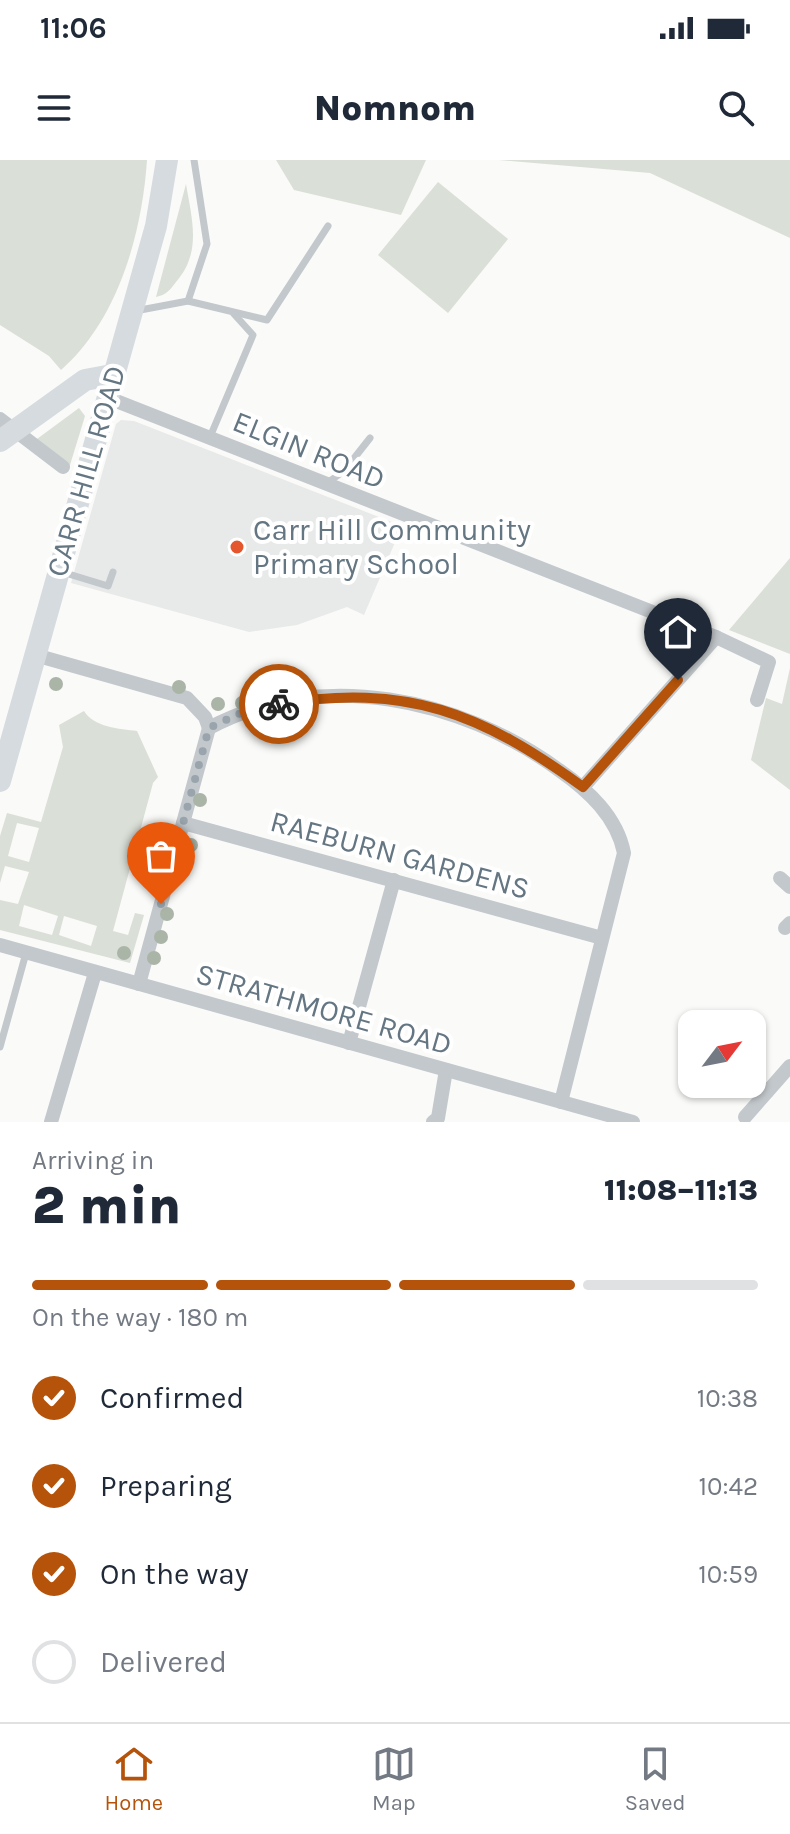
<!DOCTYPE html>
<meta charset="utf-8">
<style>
:root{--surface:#fff;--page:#f2f2f3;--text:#1f2937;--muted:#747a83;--line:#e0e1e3;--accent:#b45309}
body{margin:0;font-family:Karla,sans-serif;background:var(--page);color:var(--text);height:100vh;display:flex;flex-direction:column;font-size:30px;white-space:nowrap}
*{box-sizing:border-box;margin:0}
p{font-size:26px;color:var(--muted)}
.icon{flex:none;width:44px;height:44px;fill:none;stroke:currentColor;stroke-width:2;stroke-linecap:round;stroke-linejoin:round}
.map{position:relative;height:962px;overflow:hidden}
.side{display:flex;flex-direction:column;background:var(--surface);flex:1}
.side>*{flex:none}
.needle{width:52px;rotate:58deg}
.buttons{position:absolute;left:678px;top:850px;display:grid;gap:16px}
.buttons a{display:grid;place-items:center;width:88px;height:88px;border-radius:16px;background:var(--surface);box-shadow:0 2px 6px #0004;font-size:40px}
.pin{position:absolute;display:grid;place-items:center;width:68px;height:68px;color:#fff;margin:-82px -34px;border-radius:50% 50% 50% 0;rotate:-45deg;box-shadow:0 0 8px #0007}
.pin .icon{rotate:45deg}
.courier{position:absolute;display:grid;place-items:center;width:80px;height:80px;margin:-40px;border:6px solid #b45309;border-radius:50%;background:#fff;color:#222;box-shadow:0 2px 10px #0007}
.overview em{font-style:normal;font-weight:800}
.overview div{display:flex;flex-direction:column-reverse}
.overview{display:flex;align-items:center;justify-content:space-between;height:136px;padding:0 32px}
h1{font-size:52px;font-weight:800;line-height:60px}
.bar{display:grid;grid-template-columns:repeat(4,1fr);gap:12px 8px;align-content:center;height:96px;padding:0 32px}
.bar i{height:10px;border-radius:6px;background:var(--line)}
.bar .selected{background:var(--accent)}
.bar p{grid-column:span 4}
ol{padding:0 32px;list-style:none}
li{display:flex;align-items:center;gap:24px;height:88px}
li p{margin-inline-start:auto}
li .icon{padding:8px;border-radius:50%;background:var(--accent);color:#fff;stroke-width:4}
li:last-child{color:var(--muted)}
li i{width:44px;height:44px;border:4px solid var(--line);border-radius:50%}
.status{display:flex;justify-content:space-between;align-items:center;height:56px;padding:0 40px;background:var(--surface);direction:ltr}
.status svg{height:22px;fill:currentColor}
header{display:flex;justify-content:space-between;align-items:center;height:104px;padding:0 32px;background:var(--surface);font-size:36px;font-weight:800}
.tabs{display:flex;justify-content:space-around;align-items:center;height:112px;border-top:2px solid var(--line);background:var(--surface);font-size:22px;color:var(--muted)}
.tabs a{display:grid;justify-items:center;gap:4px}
.tabs .selected{color:var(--accent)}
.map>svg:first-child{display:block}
</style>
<div class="status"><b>11:06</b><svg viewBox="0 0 49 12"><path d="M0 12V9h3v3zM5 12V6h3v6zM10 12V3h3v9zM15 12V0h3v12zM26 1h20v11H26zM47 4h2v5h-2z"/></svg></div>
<header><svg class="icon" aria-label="menu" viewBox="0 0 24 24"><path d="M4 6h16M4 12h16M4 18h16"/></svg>Nomnom<svg class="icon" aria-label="search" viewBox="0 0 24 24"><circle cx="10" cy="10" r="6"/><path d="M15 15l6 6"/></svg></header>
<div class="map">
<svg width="790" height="962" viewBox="0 0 790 962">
<rect width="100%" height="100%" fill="#fafaf8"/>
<!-- built -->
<path fill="#e8e9e9" d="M121,260L134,261L402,366L364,455L347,447L297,465L249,472L71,423L116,264Z"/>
<!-- green -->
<g fill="#dadfd7" fill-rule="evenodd">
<path d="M0,0H147C142,74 118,160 61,210L49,196L0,165Z"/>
<path d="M276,0H426L401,55L294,30Z"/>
<path d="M499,0H790V78L650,13Z"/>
<path d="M438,22L508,79L448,153L378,95Z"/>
<path d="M186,24C192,60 202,92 176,122C170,130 166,135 156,137Z"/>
<path d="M79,248L85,256L70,305L37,279Z"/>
<path d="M790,398V494L729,470Z"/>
<path d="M790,508V630L751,600L766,538L782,544Z"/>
<path d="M84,551C93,567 120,569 137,571L158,617L153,623L113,771L128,775L135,753L144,755L130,803L0,770V740L18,744L29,712L5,706L0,723V676L7,653L41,662L63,587L59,565ZM17,663L39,668L29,702L8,696ZM24,745L58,756L52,775L19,766ZM64,756L97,766L91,786L59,775Z"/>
</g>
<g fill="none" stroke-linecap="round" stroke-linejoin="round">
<!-- lane -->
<g stroke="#c3c8cc" stroke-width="7">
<path d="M188,141L207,84L194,0"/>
<path d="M135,151L188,141L267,160L328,66"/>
<path d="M210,277L253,175L234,154"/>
<path d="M327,323L344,311L370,278"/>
<path d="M62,412L108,426L113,412"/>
<path d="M0,887L26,793"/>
</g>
<!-- street -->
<g stroke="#c3c8cc" stroke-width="14">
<path d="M106,237L716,477L769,502L757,540"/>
<path d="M0,259L63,307"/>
<path d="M35,495L187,538L205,557L209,568C322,508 460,538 559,610C589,631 617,657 624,693L561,942"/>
<path d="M583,627L716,477"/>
<path d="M183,663L602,778"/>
<path d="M780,718L790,727"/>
<path d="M785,768L790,763"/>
<path d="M0,785L633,962"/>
<path d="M139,824L209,568"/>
<path d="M349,883L394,720"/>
<path d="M752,919L767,932"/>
<path d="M745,957L790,906"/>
<path d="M51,962L95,813"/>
<path d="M433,962L438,958L446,910"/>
</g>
<!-- secondary -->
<g stroke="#d6dbdf" stroke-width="22">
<path d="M0,281L85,220L112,215"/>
<path d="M0,621L156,66L167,0"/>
</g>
</g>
<!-- trees -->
<g fill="#aab4a7">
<circle cx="56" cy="524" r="7"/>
<circle cx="179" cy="527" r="7"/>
<circle cx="242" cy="543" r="7"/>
<circle cx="218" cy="544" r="7"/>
<circle cx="288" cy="549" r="7"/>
<circle cx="200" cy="640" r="7"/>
<circle cx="191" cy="685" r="7"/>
<circle cx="149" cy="722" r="7"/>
<circle cx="167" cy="754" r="7"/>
<circle cx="161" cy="777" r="7"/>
<circle cx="124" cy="793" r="7"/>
<circle cx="154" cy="798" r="7"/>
</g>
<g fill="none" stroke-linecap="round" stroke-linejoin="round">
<!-- done -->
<path stroke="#99a4ac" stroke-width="8" stroke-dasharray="0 14.4" d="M161,744L209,568L243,552L279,544"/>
<!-- route -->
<path stroke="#b45309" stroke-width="10" d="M279,544C407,523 481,553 583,627L678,520"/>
</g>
<!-- markers -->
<circle fill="#e4572e" stroke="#fff" stroke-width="3" cx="237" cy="387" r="8"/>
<g text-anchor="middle" stroke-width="8" stroke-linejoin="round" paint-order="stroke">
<!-- street labels -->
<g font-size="30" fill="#657683" stroke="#fff">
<text transform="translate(309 290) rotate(22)" y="10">ELGIN ROAD</text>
<text transform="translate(86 311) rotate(-74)" y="10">CARR HILL ROAD</text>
<text transform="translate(400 695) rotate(15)" y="10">RAEBURN GARDENS</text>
<text transform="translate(324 849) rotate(16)" y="10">STRATHMORE ROAD</text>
</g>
<!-- poi labels -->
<g font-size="30" fill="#657683" stroke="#fff" text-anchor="start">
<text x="253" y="380">Carr Hill Community<tspan x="253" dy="34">Primary School</tspan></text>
</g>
</g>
</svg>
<div class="buttons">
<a><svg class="needle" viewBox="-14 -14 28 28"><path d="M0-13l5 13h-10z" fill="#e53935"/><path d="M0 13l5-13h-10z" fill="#747a83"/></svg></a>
</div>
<div class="pin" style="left:161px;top:744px;background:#ea580c"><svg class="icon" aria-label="bag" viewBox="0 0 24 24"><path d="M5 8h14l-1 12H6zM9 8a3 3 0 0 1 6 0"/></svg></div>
<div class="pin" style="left:678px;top:520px;background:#1f2937"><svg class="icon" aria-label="home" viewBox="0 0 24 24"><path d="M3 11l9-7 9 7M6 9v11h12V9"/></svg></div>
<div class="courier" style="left:279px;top:544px"><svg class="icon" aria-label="bike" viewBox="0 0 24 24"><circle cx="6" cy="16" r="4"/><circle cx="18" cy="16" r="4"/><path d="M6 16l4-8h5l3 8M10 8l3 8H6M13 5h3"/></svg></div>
</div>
<section class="side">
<div class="overview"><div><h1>2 min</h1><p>Arriving in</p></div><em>11:08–11:13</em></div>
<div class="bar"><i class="selected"></i><i class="selected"></i><i class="selected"></i><i></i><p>On the way · 180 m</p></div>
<ol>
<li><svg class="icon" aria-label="check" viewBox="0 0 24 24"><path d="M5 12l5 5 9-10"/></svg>Confirmed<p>10:38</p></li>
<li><svg class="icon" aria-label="check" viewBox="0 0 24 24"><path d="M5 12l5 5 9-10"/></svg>Preparing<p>10:42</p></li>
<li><svg class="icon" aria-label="check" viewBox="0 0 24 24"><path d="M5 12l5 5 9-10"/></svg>On the way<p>10:59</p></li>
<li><i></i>Delivered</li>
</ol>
</section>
<nav class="tabs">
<a class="selected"><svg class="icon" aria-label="home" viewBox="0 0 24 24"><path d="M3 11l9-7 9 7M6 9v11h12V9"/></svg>Home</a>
<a><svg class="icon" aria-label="map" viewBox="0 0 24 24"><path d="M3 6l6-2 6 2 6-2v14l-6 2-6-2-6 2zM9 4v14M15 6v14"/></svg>Map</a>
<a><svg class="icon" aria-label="saved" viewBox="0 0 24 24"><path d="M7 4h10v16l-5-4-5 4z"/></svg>Saved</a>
</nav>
